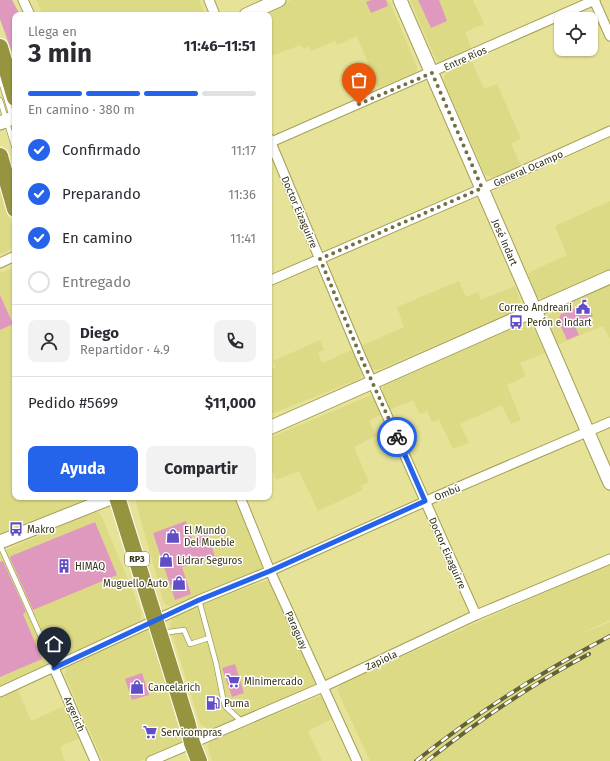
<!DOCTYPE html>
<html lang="es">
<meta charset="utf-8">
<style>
:root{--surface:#fff;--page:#f2f2f3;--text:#2b2b33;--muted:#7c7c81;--line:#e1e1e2;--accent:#2563eb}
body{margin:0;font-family:"Fira Sans",sans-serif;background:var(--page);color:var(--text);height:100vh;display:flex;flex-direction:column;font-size:15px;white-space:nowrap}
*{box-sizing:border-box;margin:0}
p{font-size:13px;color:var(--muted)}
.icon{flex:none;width:22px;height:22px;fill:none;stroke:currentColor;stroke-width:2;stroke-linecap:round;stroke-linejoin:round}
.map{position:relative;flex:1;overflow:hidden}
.panel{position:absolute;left:12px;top:12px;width:260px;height:488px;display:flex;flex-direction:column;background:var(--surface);border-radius:8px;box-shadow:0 1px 3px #0004}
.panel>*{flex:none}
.fabs{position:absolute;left:554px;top:12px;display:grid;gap:8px}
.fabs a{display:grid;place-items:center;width:44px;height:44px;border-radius:8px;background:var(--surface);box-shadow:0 1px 3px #0004;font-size:20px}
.pin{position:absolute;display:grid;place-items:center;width:34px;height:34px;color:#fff;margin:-41px -17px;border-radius:50% 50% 50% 0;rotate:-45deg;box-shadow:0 0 4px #0007}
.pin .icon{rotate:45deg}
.courier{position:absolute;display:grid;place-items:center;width:40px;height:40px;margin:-20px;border:3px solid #2563eb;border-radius:50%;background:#fff;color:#222;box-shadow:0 1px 5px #0007}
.head em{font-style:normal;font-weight:700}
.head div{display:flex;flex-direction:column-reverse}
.head{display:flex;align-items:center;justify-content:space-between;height:68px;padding:0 16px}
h1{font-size:26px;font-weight:700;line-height:30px}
.bar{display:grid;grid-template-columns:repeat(4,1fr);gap:6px 4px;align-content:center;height:48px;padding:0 16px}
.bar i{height:5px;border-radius:3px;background:var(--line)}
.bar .current{background:var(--accent)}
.bar p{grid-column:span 4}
.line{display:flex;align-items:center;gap:10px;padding:0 16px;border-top:1px solid var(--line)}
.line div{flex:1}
.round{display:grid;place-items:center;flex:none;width:42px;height:42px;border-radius:8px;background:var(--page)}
ol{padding:0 16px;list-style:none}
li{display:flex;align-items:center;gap:12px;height:44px}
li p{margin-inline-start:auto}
li .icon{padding:4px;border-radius:50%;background:var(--accent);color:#fff;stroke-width:4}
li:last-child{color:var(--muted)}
li i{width:22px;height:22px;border:2px solid var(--line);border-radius:50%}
.button{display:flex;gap:8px;margin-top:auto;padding:8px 16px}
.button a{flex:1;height:46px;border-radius:8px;background:var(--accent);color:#fff;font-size:16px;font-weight:700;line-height:46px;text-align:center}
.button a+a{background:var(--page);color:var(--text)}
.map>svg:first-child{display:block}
</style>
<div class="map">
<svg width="610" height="761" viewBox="0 0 610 761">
<rect width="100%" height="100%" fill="#e6e398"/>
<!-- built -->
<g fill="#ddda86">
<path d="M36,0H199L205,15H43Z"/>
<path d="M291,0H389L417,67V70L415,74L378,88L357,36L337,45L335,41L311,51L309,46L304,49L301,45L271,56L269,51V15H258Z"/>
<path d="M410,0H473L484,24L465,32L473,52L441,64L436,60Z"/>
<path d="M471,59L484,89L497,84L521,138L511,144L522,168L495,178L485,175L444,82V76L449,70Z"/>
<path d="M0,184L15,237V246L14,248L0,254Z"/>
<path d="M610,201V270L547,298L541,299L537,297L528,273L567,255L555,226Z"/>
<path d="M13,268L15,269V497H90L0,537V273Z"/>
<path d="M459,281L466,297L478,292L481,300L515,286L522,306L521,308L383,368L376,370L371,368L361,346L404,327L397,307Z"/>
<path d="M610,285V339L603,326L557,345L548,325V315L554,309Z"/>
<path d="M523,324H528L534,329L545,353L520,363L526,376L507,385L521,420L511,424L502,405L460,424L469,443L453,449L439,420L432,422L427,411L420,414L413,400L389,410L383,394V387L385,385Z"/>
<path d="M320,340L324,350L318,352L322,363L354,349L362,368V376L359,379L269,415V370L276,367L273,361Z"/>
<path d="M369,396L374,398L382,414L369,421L376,436L354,447L369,482L360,486L363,490L318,511L299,471L276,480L272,469L269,470V438Z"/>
<path d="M137,497H237L263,562L261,570L258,572L173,606L166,605L163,600L136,503Z"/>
<path d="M93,512H98L102,517L141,611V619L138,625L130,631L0,687V553Z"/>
<path d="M610,563V620L574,637L610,622V761H370L337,690L341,684Z"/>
<path d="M265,581H269L272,584L316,680L315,684L312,687L251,713L212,729H208L200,724L170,627L171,622L175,614Z"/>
<path d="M146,630H149L152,634L182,740L180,743L140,761H103L65,676V671L69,665Z"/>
<path d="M18,690L31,721L67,705L80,738L60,747L65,761H0V698Z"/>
<path d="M320,696L324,698L332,719L308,731L322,761H212L208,747L209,743L213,740Z"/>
</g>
<!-- building -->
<g fill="#df99bf">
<path d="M0,0H12L20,15H15V61L0,19Z"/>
<path d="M371,0H386L388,6L371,13L366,2Z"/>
<path d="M418,0H439L447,21L431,28Z"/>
<path d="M0,295L13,324L0,330Z"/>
<path d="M587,303L593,316L574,324L579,335L567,340L558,320L561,314Z"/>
<path d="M186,521L192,539L208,534L215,557L182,567L191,594L175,600L153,533Z"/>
<path d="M95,522L117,575L33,610L10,558L11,556Z"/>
<path d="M3,561L26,612L23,614L42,659L0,677V562Z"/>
<path d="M235,664L244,693L232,697L222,668Z"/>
<path d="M142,673L149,695L132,700L125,679Z"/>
</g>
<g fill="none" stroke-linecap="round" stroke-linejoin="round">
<defs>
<g id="lane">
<path d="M0,78L15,126"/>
<path d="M0,100L15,149"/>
<path d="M0,545L50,657"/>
<path d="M199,600L216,663L224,703L226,707L242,722"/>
<path d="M162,633L184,630L190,644L209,638"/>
</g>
<g id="street">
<path d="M23,0L30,15"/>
<path d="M209,0L215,15"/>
<path d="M594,0L610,36"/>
<path d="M269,138L360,355L476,615"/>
<path d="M269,143L595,0"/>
<path d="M0,263L15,256"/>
<path d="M269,281L502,180L610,131"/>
<path d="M240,497L270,571L357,761"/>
<path d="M54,668L95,761"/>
<path d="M0,692L199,600L270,571L442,494L610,422"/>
<path d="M151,761L323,687L476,615L610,559"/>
</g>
<g id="secondary">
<path id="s1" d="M400,0L610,483"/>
<path d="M246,15L279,0"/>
<path d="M0,123L15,117"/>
<path d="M269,428L610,277"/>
<path d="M0,542L113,497"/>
</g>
<g id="highway">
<path d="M0,47L15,98"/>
<path d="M0,156L15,209"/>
<path d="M117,497L188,725L192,743L199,761"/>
</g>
</defs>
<!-- lane casing -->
<use href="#lane" stroke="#a29f56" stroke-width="6"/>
<!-- street casing -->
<use href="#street" stroke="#a29f56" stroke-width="11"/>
<!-- secondary casing -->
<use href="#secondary" stroke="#a29f56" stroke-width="15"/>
<!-- highway casing -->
<use href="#highway" stroke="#fff" stroke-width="18"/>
<!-- lane -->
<use href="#lane" stroke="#fff" stroke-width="4.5"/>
<!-- street -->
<use href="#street" stroke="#fff" stroke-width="9"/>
<!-- secondary -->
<use href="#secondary" stroke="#fff" stroke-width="13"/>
<!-- highway -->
<use href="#highway" stroke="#979440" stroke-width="16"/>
<defs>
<g id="rail">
<path d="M416,761C476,713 541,672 610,636"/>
<path d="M427,761C478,721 532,684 589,654"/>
</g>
</defs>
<!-- rail casing -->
<use href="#rail" stroke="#646237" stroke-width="4"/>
<!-- rail -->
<use href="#rail" stroke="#fff" stroke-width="2.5" stroke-dasharray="8" stroke-linecap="butt"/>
</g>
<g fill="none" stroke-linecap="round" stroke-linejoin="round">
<!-- done -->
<path stroke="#726f42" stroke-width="4" stroke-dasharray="0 7.2" d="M359,104L432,73L482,188L320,259L360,355L397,437"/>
<!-- route -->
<path stroke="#2563eb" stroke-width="5" d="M54,668L199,600L270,571L425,501L397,437"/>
</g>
<!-- icons -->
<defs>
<symbol id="civic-bare" viewBox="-9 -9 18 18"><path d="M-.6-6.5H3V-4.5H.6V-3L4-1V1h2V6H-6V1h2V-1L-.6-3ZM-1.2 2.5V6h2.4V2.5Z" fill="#634dc6" stroke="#fff" stroke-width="2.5" paint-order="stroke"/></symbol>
<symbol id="bus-bare" viewBox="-9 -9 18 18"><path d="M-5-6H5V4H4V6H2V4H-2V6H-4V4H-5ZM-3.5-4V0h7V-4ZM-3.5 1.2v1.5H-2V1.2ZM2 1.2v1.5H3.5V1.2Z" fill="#634dc6" stroke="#fff" stroke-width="2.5" paint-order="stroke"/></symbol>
<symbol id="shop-bare" viewBox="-9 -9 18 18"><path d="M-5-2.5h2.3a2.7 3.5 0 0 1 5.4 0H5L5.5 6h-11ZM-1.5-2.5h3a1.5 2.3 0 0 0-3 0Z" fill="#634dc6" stroke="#fff" stroke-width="2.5" paint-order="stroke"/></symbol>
<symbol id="building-bare" viewBox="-9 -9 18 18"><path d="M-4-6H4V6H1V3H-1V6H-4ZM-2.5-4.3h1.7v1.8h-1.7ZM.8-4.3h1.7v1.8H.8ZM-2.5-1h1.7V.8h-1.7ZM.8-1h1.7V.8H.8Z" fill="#634dc6" stroke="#fff" stroke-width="2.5" paint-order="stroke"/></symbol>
<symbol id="supermarket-bare" viewBox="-9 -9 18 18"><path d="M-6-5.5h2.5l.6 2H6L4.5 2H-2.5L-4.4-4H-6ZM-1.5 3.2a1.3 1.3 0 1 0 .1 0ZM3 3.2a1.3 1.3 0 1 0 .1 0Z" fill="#634dc6" stroke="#fff" stroke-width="2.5" paint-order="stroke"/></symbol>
<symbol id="fuel-bare" viewBox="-9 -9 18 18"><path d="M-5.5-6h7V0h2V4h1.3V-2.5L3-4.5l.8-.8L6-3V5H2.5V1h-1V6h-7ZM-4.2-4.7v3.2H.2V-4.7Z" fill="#634dc6" stroke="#fff" stroke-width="2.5" paint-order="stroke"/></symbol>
</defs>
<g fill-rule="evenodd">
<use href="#civic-bare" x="573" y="297" width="20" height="20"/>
<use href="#bus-bare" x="506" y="312" width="20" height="20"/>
<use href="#bus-bare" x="6" y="519" width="20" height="20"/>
<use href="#shop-bare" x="163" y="526" width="20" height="20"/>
<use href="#shop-bare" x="156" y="550" width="20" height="20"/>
<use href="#building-bare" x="54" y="556" width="20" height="20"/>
<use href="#shop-bare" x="169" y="573" width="20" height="20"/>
<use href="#supermarket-bare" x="223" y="671" width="20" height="20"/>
<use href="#shop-bare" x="127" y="677" width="20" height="20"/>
<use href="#fuel-bare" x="203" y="693" width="20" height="20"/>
<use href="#supermarket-bare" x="140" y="722" width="20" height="20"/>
</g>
<g text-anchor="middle" stroke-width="3" stroke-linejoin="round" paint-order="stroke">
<!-- shield labels -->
<rect fill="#fff" stroke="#706f5a" stroke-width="1" x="125" y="552" width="24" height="14" rx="3"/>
<g font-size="9" font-weight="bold" fill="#333113">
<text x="137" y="562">RP3</text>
</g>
<!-- street labels -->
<g font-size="10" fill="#333113" stroke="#fff">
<text transform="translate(465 58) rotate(-24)" y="4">Entre Ríos</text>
<text transform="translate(528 168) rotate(-24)" y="4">General Ocampo</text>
<text transform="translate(300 212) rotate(67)" y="4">Doctor Eizaguirre</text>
<text dy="4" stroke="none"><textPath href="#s1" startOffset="264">José Indart</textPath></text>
<text transform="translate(447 492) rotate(-23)" y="4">Ombú</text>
<text transform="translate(448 553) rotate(66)" y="4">Doctor Eizaguirre</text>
<text transform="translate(297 630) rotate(66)" y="4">Paraguay</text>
<text transform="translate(381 660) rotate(-25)" y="4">Zapiola</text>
<text transform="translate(75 714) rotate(66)" y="4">Argerich</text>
</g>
<!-- poi labels -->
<g font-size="10" fill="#333113" stroke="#fff" text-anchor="start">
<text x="572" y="311" text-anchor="end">Correo Andreani</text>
<text x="527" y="326">Perón e Indart</text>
<text x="27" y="533">Makro</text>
<text x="184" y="534">El Mundo<tspan x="184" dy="12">Del Mueble</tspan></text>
<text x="177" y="564">Lidrar Seguros</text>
<text x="75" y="570">HIMAQ</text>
<text x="168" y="587" text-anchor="end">Muguello Auto</text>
<text x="244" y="685">Minimercado</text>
<text x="148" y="691">Cancelarich</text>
<text x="224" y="707">Puma</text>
<text x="161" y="736">Servicompras</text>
</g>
</g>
</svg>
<div class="fabs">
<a><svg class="icon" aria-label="locate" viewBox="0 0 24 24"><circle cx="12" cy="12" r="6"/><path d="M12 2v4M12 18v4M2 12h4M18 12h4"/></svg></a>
</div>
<div class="pin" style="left:359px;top:104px;background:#ea580c"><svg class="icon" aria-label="bag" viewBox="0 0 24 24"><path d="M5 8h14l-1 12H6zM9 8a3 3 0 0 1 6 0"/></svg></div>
<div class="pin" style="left:54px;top:668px;background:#1f2937"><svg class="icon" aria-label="home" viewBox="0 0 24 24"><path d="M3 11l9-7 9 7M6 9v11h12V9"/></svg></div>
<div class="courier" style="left:397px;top:437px"><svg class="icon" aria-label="bike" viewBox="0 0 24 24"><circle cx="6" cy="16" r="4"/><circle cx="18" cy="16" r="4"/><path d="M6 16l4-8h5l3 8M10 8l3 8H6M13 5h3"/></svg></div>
<section class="panel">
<div class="head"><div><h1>3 min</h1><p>Llega en</p></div><em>11:46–11:51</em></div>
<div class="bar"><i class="current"></i><i class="current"></i><i class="current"></i><i></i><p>En camino · 380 m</p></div>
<ol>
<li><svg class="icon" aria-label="check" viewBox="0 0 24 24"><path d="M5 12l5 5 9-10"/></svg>Confirmado<p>11:17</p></li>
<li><svg class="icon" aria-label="check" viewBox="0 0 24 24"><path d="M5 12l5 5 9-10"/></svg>Preparando<p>11:36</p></li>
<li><svg class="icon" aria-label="check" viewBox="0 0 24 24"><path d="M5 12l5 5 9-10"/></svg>En camino<p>11:41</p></li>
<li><i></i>Entregado</li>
</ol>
<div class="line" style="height:72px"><a class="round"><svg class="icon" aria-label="person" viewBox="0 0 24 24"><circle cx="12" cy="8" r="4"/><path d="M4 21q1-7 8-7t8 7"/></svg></a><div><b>Diego</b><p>Repartidor · 4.9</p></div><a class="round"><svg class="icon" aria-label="phone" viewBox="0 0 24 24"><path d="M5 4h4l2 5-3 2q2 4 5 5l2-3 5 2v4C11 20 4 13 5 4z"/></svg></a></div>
<div class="line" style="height:52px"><div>Pedido #5699</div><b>$11,000</b></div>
<div class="button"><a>Ayuda</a><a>Compartir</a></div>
</section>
</div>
